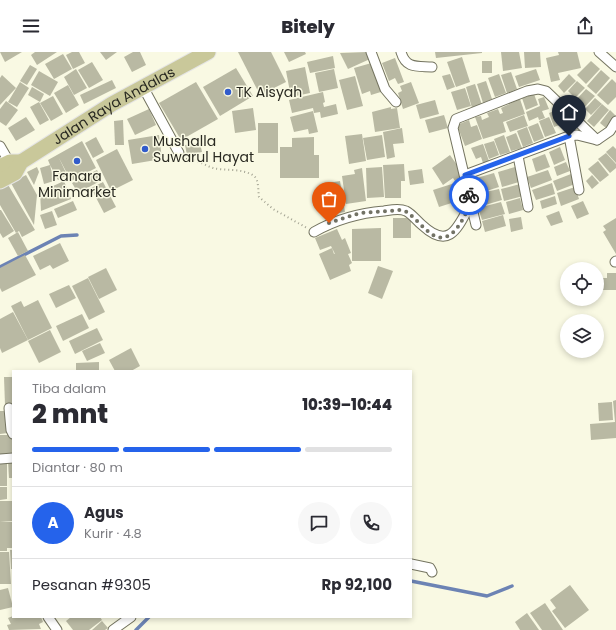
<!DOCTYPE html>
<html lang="id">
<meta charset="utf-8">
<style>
:root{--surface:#fff;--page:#f7f7f7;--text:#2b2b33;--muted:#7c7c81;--line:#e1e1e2;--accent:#2563eb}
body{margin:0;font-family:Poppins,sans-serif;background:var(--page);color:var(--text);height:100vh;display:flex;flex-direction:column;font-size:15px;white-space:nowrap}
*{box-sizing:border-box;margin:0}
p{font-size:13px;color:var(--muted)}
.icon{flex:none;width:22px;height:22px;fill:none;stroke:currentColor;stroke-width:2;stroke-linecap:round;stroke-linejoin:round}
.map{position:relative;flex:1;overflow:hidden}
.side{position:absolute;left:12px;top:318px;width:400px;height:248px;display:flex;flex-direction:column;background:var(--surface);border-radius:0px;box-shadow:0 2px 6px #0003}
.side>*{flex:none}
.controls{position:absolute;left:560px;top:210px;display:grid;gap:8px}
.controls a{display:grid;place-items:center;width:44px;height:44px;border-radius:50%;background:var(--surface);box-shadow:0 2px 6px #0003;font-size:20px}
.pin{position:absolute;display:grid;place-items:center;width:34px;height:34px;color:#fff;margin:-41px -17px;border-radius:50% 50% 50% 0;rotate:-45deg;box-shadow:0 0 4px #0007}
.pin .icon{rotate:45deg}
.courier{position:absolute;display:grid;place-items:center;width:40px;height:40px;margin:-20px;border:3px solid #2563eb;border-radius:50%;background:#fff;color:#222;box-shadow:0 1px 5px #0007}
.headline em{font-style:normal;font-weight:800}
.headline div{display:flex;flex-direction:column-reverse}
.headline{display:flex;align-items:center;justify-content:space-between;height:68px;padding:0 20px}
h1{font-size:26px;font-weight:800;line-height:30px}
.bar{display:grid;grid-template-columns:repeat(4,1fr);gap:6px 4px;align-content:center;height:48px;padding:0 20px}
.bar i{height:5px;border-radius:3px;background:var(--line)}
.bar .active{background:var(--accent)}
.bar p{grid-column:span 4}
.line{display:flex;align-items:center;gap:10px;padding:0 20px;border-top:1px solid var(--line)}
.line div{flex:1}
.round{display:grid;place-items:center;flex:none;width:42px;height:42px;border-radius:21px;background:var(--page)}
header{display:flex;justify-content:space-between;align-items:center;height:52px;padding:0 20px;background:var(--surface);font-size:18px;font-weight:800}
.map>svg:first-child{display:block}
</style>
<header><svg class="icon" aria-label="menu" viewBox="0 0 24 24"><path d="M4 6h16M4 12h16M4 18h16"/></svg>Bitely<svg class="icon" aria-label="share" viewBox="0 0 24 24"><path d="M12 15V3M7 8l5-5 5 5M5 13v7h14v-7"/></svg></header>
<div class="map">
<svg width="616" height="578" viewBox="0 0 616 578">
<rect width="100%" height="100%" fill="#f9f9e3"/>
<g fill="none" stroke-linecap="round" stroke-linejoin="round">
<!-- stream -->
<g stroke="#6c83b4" stroke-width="3.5">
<path d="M0,215L61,184L77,183"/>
<path d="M411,529L487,544L512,534"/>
<path d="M136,578L149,565"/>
</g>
</g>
<!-- building -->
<g fill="#b9b9a3">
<path d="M0,0H22L5,10Z"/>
<path d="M35,0H57L37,13L31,3Z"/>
<path d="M72,0H79L85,11L73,17L66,3Z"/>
<path d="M100,0H117L106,8Z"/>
<path d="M133,0H140L146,13L132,20L124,5Z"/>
<path d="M238,0H271L286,30L260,43Z"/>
<path d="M284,0H305L306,2L289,10Z"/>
<path d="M367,0L370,7L348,17L340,1Z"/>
<path d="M435,0H482V1L436,6Z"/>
<path d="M501,0H519L522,16L503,19Z"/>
<path d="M524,0H540L541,15L525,16Z"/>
<path d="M558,0H577L581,16L558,21L560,28L551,30L546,6L559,3Z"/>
<path d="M63,2L72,17L54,27L45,12Z"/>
<path d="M333,4L335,16L310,21L307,10Z"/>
<path d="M462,5L470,30L456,35L447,10Z"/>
<path d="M395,6L404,30L398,32L395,26L389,29L382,11Z"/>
<rect x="482" y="9" width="10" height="12"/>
<path d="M591,9L600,17L586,32L577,23Z"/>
<path d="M92,10L103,28L89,36L78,18Z"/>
<path d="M375,10L384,39L371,43L370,39L362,42L354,16Z"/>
<path d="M30,13L37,17L27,33L20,29Z"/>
<path d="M305,15L310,41L291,45L286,19Z"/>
<path d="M236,16L253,44L220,64L203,35Z"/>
<path d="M76,17L87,36L74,43L64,25Z"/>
<path d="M334,17L338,36L319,40L315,21Z"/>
<path d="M536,17L540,28L519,35L515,24Z"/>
<path d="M601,18L610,26L596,42L587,34Z"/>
<path d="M39,19L58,30L50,44L31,33Z"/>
<path d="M511,20L517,37L507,41L501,23Z"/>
<path d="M450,22L455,35L447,38L442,24Z"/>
<path d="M499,22L506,41L495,45L488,26Z"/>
<path d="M569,22L576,29L564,41L558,34Z"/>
<path d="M2,23L16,36L0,53V26Z"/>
<path d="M355,24L363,54L347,58L339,28Z"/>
<path d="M612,27L616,31V45L608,53L597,43Z"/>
<path d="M112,28L116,36L84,52L80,43Z"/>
<path d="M486,29L492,47L483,51L477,32Z"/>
<path d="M577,29L585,36L575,46L568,39Z"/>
<path d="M20,30L29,36L17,55L8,50Z"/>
<path d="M196,30L218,67L181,88L159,51Z"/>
<path d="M411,30L419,51L403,57L398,41L402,39L400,34Z"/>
<path d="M475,32L482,53L472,56L466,35Z"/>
<path d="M68,33L79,53L66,61L54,41Z"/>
<path d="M32,35L44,42L40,50L28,43Z"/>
<path d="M465,36L471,54L457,58L451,40Z"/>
<path d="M586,37L595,44L579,61L575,57L580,51L576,48Z"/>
<path d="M323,40L325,50L323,51L324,55L336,52L338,62L321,66L320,60L314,61L313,56L292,61L289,48Z"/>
<path d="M534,42L538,53L526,58L522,46Z"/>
<path d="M53,44L63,62L51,69L40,51Z"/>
<path d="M544,45L549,57L542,59L545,66L539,68L538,65L529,69L526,60L540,54L538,47Z"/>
<path d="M595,46L602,52L591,63L585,57Z"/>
<path d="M520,47L525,62L503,70L506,80L483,87L475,65L481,64L482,68L489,65L487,61L498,57L500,62L503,61L501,56Z"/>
<path d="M435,48L439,62L420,67L416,53Z"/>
<path d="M6,49L18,58L6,74L0,70V57Z"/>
<path d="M39,50L49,68L40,73L30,55Z"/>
<path d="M602,52L609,58L594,75L587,69Z"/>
<path d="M391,55V57L397,56L400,76L375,80L372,60Z"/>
<path d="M253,56L256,78L235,81L232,59Z"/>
<path d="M563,56L568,70L554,75L549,61Z"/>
<path d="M149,57L156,73L135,83L127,67Z"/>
<path d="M610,58L616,64L606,76L600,71Z"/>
<path d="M313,59L318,80L309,82L308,77L294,80L290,65Z"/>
<path d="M444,63L448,76L429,81L425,68Z"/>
<path d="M524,63L528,74L510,80L506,70Z"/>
<path d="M26,65L35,78L16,89L8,76Z"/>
<path d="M549,65L556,81L545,85L539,69Z"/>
<path d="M123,68L124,93H115L114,69Z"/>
<path d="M469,68L471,75L477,73L482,87L465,94L457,73Z"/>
<rect x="258" y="71" width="20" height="30"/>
<path d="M538,71L544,86L534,90L528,75Z"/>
<path d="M527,75L533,91L523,95L517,79Z"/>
<path d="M402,76L404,91L393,92L395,105L387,107L383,80Z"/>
<path d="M516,81L522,96L511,99L506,85Z"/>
<path d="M362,82L366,109L349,112L345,84Z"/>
<path d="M159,83L162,107L132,112L128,88Z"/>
<path d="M382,83L385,105L367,108L363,86Z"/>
<path d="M504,83L510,100L500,103L494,87Z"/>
<path d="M96,85L104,100L93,106L85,91Z"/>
<path d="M314,85V103H319V126H280V95H292V86Z"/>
<path d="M82,89L96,116L71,129L59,106L67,123L58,128L50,113L54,129L44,132L40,116L50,113L48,108Z"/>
<path d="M494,89L499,103L489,107L484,92Z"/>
<path d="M200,91L202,100L187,103L185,93Z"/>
<path d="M483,92L489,109L483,111L481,105L476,107L471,96Z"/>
<path d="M613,94L616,97V111L606,100Z"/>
<path d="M560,95L565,108L554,113L549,100Z"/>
<path d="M117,97L133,128L111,139L96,108Z"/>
<path d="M606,101L616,112V116L610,121L598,107Z"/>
<path d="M545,102L550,115L536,120L532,107Z"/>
<path d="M450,103L464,123L455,129L453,126L443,133L432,116Z"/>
<path d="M598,109L609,123L600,130L588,117Z"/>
<path d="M566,110L570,119L557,124L554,115Z"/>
<path d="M404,112L405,129H401V146H385L383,113Z"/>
<path d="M37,115L39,120L34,133L27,120Z"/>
<path d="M382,115L384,145L367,146L366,116Z"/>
<path d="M515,115L519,130L502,135L498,120Z"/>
<path d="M362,116L366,149L346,152L342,124L355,122L354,118Z"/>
<path d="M422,117L424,131L410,133L408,119Z"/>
<path d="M97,118L102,128L78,141L72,131Z"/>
<path d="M548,118L552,128L531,136L527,125Z"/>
<path d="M494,121L499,135L477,142L473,127Z"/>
<path d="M571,122L575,132L557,139L553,129Z"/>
<path d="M26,123L37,143L34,173L11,131Z"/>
<path d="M592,123L599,131L592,137L586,129Z"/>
<path d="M64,129L71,147L41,159L40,140Z"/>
<path d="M340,129L345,160L329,163L322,132Z"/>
<path d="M103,130L116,155L104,161L91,136Z"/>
<path d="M458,130L464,147L439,155L433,138Z"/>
<path d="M7,131L35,178L22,185L19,179L16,181L0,153V136Z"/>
<path d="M552,131L555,142L536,148L532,138Z"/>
<path d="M520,132L523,144L504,149L501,137Z"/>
<path d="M575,135L579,147L561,154L557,141Z"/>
<path d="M499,137L502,148L485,153L481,141Z"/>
<path d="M555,144L557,152L542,157L540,149Z"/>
<path d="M520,146L523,158L509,162L506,150Z"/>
<path d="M73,149L77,158L58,166L54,157Z"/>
<path d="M583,149L589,162L577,167L571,154Z"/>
<path d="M501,150L505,162L482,168L478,156Z"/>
<path d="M0,158H1L14,179L3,186L0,181Z"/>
<path d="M52,159L57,173L45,177L40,163Z"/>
<path d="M559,159L563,170L551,174L546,164Z"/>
<path d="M503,163L506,174L485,180L482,169Z"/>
<path d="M521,165L523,177L511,180L509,167Z"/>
<rect x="393" y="166" width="18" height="20"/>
<path d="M616,166V202L603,180L606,178L603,174Z"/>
<path d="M381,176V209H352V177Z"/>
<path d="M337,177L342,188L345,186L351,201L348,202L352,211L349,213L351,219L330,228L319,202L332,196L334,202L342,199L335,202L331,194L320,198L315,186Z"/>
<path d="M18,180L28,199L18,204L8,186Z"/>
<path d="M60,191L69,209L53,217L50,213L40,218L33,204Z"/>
<path d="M25,203L36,223L2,240L0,236V216Z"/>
<path d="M378,214L393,219L382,247L368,241Z"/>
<path d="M106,216L117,238L99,247L88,225Z"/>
<path d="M607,221H616V238H598L599,229H603V226H607Z"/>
<path d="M88,226L105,260L89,268L72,234Z"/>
<path d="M69,233L76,246L56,256L49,242Z"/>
<path d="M38,248L52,276L28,288L11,254L21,249L24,255Z"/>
<path d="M13,260L28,288L2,301L0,296V267Z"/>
<path d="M82,262L89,276L63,289L56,274Z"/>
<path d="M97,276L103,288L75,302L69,289Z"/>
<path d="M50,278L61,300L39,311L28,289Z"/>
<path d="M100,291L105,301L87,309L82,299Z"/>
<path d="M131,296L140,314L131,319H115L109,308Z"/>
<path d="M99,310V319L76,318V311Z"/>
<path d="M4,325H13V353H5Z"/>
<path d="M616,348V386L591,388L590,372L615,370L613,349Z"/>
<path d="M612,350L613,368L599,369L598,351Z"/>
<path d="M0,359H8V381L0,382Z"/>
<path d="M0,383H13V405L0,406Z"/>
<path d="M7,409V434H0V410Z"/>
<path d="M8,409H13V426H9Z"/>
<path d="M0,435H7V447L0,448Z"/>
<path d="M0,449H13V469L0,470Z"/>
<path d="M0,470H13V496H7V499H0Z"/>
<path d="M10,498H13V517H11Z"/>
<path d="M0,500H9L11,532H0Z"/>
<path d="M570,533L589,558L565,576L552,559L556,556L550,548Z"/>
<path d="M8,536L13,555L0,558V538Z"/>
<path d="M545,551L563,578H542L530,561Z"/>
<path d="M527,561L539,578H520L515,570Z"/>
<path d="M13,564L41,565L43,570L39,572L41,577L9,578L7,573L11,572L8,566Z"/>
<path d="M71,565H100L102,568L89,578H73L66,569Z"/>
<path d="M102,569L108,576L105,578H92Z"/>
</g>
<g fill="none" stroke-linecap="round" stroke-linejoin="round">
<defs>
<g id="minor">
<path d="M371,0L385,37L396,50"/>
<path d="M401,0C406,17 417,14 432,15"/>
<path d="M599,0L616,15"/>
<path d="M143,35L179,101"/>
<path d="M569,84L579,138"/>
<path d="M0,94L11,113"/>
<path d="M518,104L528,155"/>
<path d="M465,123L569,84L577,83L597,88L610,79L616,69"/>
<path d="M476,173L453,76L456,67L527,39L538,37L546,39L597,88"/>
<path d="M314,180C337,167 358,161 384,159C391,158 399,156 406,159C412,162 417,169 422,173C450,199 458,175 471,151"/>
<path d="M615,210L616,209"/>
<path d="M9,356L11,378L13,382"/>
<path d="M0,407L13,406"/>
<path d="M411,512L430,516L432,520"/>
<path d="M48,565L57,578"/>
<path d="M113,578L131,565"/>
</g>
<g id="primary">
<path d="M0,115L10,110H21"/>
<path id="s1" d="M0,129L15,121L21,110L112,52L208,0"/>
</g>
</defs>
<!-- minor casing -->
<use href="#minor" stroke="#747460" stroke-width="11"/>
<!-- primary casing -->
<use href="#primary" stroke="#e5e5e4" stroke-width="17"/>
<!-- path -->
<path stroke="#a2a291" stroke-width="2" stroke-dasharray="1 3" stroke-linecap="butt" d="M186,107C196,107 204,113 213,116C225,119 243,116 254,124C259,128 258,139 259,145L273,157L307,176"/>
<!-- minor -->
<use href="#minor" stroke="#fff" stroke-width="9"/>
<!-- primary -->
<use href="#primary" stroke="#c9c89a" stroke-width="15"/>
</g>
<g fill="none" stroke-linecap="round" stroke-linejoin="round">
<!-- done -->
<path stroke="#727265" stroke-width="4" stroke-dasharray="0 7.2" d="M329,171L360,161L401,158L407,160C415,166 422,175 430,181C452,197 463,166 471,151L469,143"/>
<!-- route -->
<path stroke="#2563eb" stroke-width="5" d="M469,143L465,123L569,84"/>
</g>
<!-- markers -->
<g fill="#315bcb" stroke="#f9f9e3" stroke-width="1.5">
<circle cx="228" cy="40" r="4"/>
<circle cx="145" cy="97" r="4"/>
<circle cx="77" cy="109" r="4"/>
</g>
<g text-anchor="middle" stroke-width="3" stroke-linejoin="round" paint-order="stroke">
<!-- poi labels -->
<g font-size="14" fill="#292921" stroke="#f9f9e3" text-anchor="start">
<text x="236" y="45">TK Aisyah</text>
<text x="153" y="94">Mushalla<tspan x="153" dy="16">Suwarul Hayat</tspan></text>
<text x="77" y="129" text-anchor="middle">Fanara<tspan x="77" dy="16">Minimarket</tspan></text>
</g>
<!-- street labels -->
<g font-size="14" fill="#292921" stroke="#f9f9e3">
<text dy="5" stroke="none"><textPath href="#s1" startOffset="138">Jalan Raya Andalas</textPath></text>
</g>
</g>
</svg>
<div class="controls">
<a><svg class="icon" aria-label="locate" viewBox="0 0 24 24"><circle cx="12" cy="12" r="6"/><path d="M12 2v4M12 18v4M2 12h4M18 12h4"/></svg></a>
<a><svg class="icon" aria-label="layers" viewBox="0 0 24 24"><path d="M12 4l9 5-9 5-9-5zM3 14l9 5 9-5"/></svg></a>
</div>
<div class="pin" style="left:329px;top:171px;background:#ea580c"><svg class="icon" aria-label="bag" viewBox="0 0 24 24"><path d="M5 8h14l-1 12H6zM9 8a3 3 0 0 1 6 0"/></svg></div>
<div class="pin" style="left:569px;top:84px;background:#1f2937"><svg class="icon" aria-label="home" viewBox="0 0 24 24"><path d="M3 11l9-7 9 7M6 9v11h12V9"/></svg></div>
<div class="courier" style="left:469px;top:143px"><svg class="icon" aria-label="bike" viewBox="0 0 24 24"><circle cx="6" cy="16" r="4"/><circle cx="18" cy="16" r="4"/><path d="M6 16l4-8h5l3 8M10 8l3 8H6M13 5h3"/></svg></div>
<section class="side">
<div class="headline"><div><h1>2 mnt</h1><p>Tiba dalam</p></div><em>10:39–10:44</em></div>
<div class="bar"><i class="active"></i><i class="active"></i><i class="active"></i><i></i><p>Diantar · 80 m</p></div>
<div class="line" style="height:72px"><b class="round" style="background:var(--accent);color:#fff">A</b><div><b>Agus</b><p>Kurir · 4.8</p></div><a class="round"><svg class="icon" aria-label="chat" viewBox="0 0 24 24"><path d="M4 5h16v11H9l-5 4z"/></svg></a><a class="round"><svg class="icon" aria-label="phone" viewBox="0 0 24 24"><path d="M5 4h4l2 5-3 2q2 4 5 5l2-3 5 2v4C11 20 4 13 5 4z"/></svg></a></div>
<div class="line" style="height:52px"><div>Pesanan #9305</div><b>Rp 92,100</b></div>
</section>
</div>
